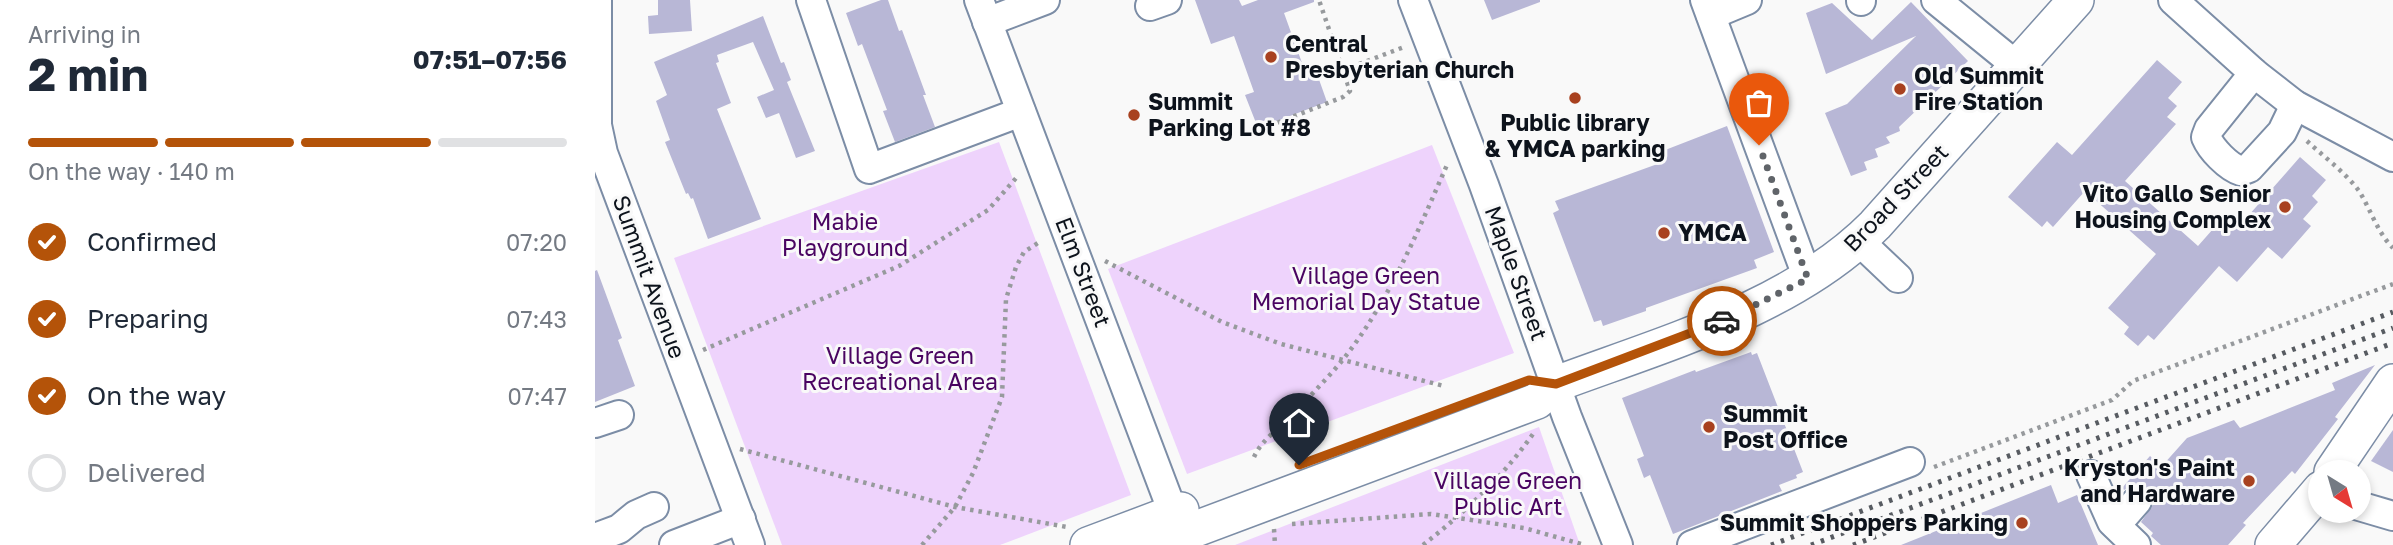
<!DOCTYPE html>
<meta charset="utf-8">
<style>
:root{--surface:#fff;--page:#f2f2f3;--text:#1f2937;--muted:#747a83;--line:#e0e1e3;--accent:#b45309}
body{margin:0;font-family:"Golos Text",sans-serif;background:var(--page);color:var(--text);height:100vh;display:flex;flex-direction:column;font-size:26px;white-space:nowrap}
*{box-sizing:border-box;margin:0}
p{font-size:23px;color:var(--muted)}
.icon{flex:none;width:38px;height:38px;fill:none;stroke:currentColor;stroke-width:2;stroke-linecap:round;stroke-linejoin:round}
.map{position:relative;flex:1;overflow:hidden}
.details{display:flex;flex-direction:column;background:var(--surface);width:595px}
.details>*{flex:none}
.needle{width:46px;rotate:143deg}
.buttons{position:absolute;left:1713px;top:460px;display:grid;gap:14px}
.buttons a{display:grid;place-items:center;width:63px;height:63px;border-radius:50%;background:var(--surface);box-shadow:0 4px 10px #0003;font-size:35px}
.pin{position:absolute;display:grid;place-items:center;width:60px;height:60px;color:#fff;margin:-72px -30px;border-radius:50% 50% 50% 0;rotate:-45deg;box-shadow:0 0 7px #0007}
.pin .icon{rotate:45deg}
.courier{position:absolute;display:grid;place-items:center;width:70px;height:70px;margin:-35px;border:5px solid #b45309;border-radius:50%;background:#fff;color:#222;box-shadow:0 2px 9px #0007}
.headline em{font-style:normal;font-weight:700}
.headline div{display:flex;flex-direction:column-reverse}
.headline{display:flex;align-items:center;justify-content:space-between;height:119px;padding:0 28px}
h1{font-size:46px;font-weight:700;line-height:52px}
.bar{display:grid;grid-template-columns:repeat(4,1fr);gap:10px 7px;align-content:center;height:84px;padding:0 28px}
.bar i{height:9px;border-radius:5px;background:var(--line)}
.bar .selected{background:var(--accent)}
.bar p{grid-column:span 4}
ol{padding:0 28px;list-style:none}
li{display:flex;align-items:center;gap:21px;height:77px}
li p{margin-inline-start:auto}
li .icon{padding:7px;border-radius:50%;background:var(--accent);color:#fff;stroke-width:4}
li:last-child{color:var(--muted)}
li i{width:38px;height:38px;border:4px solid var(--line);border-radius:50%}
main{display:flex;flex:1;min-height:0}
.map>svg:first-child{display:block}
</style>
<main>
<section class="details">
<div class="headline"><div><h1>2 min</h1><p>Arriving in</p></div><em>07:51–07:56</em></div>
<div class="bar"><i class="selected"></i><i class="selected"></i><i class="selected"></i><i></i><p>On the way · 140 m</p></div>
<ol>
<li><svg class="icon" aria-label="check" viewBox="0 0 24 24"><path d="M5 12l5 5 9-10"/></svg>Confirmed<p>07:20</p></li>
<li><svg class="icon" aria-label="check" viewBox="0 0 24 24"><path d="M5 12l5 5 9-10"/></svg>Preparing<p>07:43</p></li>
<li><svg class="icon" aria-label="check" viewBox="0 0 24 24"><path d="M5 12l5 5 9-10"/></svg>On the way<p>07:47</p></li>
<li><i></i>Delivered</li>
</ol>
</section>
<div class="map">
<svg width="1798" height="545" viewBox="0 0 1798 545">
<rect width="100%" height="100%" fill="#f9f9f9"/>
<!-- green -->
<g fill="#eed3fc">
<path d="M404,142L536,495L405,545H187L79,258Z"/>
<path d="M837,145L919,353L592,474L513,269Z"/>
<path d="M944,427L985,545H640Z"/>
</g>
<!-- building -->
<g fill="#b8b7d6">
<path d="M63,0H95L97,31L54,34L53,16L63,15Z"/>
<path d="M286,0H293L304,31L307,30L331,95H328L340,127L300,142L288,111L292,110L267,44L263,46L251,13Z"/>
<path d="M600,0H644L647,6L663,0H719V2L689,13L711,74L721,71L732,102L663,128L650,95L659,92L639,36L616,44Z"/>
<path d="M889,0H945V2L897,20Z"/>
<path d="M1316,2L1373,61L1304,127L1305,131L1291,137L1295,143L1280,149L1283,157L1269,162L1272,170L1256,176L1230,113L1252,104L1321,36L1231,74L1211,13L1237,3L1277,40Z"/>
<path d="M168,16L186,63L189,62L196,80L192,82L220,151L201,158L184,113L171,118L162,97L179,90L158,42L122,55L124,62L121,63L136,103L122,109L166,219L113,239L98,198L96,199L93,193L91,194L70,142L75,140L61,101L72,95L59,62Z"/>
<path d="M1562,60L1587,82L1573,98L1582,106L1572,117L1581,124L1530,181L1603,246L1633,212L1646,224L1705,157L1731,180L1717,196L1723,202L1708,219L1716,226L1687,259L1673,247L1642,282L1624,266L1559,340L1553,335L1543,346L1529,334L1534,327L1513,308L1561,254L1490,191L1458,227L1452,221L1447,227L1413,197L1462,142L1477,155Z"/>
<path d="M1132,126L1179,252L1159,260L1162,268L1051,308V311L1008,326L1006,320L999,322L958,213L964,210L960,201L1068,162L1065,152Z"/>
<path d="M2,270L27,338L23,340L40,386L0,402V271Z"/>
<path d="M1156,352L1157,355L1162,353L1208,472L1201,475L1202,478L1184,485L1187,491L1078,534L1055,475L1049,478L1042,459L1049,456L1027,398L1100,370L1101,372Z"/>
<path d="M1780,365L1740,417L1743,419L1700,474L1697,471L1648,523L1651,525L1633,545H1566L1556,536L1558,533L1546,522L1558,505L1557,495L1553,489L1546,485H1537L1529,490L1527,488L1555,456L1567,466L1592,438L1639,420L1645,428L1740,390L1737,383Z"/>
<path d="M1798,430V472L1776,461Z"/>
<path d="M1456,485L1463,503L1482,495L1503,545H1306Z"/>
</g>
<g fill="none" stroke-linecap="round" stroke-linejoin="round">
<defs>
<g id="minor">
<path d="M2,0V125L8,153L155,545"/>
<path d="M216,0L274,169L426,112"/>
<path d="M384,0L585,531"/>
<path d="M818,0L889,185L972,417L1023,545"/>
<path d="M1110,0L1213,279"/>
<path d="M1341,0L1422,66"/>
<path d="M1578,0L1659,73L1700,105L1798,157"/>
<path d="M1266,1V0"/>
<path d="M555,6L572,0"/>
<path d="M1116,15L1152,0"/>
<path d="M392,22L450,0"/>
<path d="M1659,73L1614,129L1611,137C1616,149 1633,167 1646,171L1654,168L1687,132L1700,105"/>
<path d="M1264,241L1303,278"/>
<path d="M0,423L24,415"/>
<path d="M1496,475L1517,522L1541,545"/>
<path d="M1764,506L1798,516"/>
<path d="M1521,525L1542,501"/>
<path d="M0,538L24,529L41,515L59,507"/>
<path d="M79,545L146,519"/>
<path d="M1097,545L1315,462"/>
</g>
<g id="major">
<path d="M1737,472L1798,382"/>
<path d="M493,545L586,510"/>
<path d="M558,545L942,401L961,384C1068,344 1198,308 1280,225L1481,0"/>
<path d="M1678,545L1726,489"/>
</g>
</defs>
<!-- minor casing -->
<use href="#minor" stroke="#7c8da6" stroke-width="32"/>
<!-- major casing -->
<use href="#major" stroke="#7c8da6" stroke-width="38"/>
<!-- path -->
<g stroke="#979a9d" stroke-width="4.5" stroke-dasharray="3.5 5" stroke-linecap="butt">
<path d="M748,70L809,47"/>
<path d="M723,75L747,65"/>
<path d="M659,132L748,97L755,91L724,0"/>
<path d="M1712,141C1729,157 1750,172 1764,191C1776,210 1782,232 1798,248"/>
<path d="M510,261L627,322L686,344L849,386"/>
<path d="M108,350L304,266L393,210L422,177"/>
<path d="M145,449L360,507L472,527"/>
<path d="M659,457C666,441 683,429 695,417C712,399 730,381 746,362C793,304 822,233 852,165"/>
<path d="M1339,467L1517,400L1538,381L1798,284"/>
<path d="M697,524L836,514L929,528L990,545"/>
<path d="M679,529L680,545"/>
<path d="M327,545L360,507L378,473L407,397L411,299L421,267L429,252L446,241"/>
<path d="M828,545C870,512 910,475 940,431"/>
</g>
<!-- minor -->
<use href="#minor" stroke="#fff" stroke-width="28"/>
<!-- major -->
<use href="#major" stroke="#fff" stroke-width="35"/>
<!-- rail -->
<g stroke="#575b61" stroke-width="5" stroke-dasharray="3.5 7" stroke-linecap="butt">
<path d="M1176,545L1798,312"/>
<path d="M1216,545L1798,328"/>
<path d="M1258,545L1798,343"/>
</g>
</g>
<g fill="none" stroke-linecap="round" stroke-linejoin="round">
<!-- done -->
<path stroke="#606469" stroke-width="7" stroke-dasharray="0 12.6" d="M1127,321L1213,279L1164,145"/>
<!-- route -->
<path stroke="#b45309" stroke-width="9" d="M704,465L934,380L961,384L1127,321"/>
</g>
<!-- markers -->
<g fill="#a8411f" stroke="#f9f9f9" stroke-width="2.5">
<circle cx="676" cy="57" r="7"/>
<circle cx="1305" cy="89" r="7"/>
<circle cx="980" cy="98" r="7"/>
<circle cx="539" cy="115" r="7"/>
<circle cx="1690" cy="207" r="7"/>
<circle cx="1069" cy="233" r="7"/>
<circle cx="1114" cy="427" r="7"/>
<circle cx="1654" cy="481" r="7"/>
<circle cx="1427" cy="523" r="7"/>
</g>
<g text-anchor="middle" stroke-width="6" stroke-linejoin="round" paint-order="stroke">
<!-- poi labels -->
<g font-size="23" font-weight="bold" fill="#0d131c" stroke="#f9f9f9" text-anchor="start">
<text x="690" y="52">Central<tspan x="690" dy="26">Presbyterian Church</tspan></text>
<text x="1319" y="84">Old Summit<tspan x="1319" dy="26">Fire Station</tspan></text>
<text x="553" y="110">Summit<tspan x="553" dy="26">Parking Lot #8</tspan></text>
<text x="980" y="131" text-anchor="middle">Public library<tspan x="980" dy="26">&amp; YMCA parking</tspan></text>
<text x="1676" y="202" text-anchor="end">Vito Gallo Senior<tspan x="1676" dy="26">Housing Complex</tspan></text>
<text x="1083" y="241">YMCA</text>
<text x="1128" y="422">Summit<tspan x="1128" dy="26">Post Office</tspan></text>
<text x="1640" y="476" text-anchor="end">Kryston's Paint<tspan x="1640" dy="26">and Hardware</tspan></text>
<text x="1413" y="531" text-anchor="end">Summit Shoppers Parking</text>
</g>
<!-- street labels -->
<g font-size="23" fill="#0d131c" stroke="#f9f9f9">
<text transform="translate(1301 198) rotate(-46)" y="8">Broad Street</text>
<text transform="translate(488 272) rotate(69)" y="8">Elm Street</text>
<text transform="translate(921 273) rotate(70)" y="8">Maple Street</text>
<text transform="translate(54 277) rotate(70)" y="8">Summit Avenue</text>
</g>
<!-- park labels -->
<g font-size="23" fill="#490461" stroke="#f9f9f9">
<text x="250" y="230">Mabie<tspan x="250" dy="26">Playground</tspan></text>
<text x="771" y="284">Village Green<tspan x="771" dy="26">Memorial Day Statue</tspan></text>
<text x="305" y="364">Village Green<tspan x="305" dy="26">Recreational Area</tspan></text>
<text x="913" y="489">Village Green<tspan x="913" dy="26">Public Art</tspan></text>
</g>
</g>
</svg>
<div class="buttons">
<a><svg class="needle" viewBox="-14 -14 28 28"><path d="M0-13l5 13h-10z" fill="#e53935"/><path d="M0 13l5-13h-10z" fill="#747a83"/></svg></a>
</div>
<div class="pin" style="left:1164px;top:145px;background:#ea580c"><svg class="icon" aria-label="bag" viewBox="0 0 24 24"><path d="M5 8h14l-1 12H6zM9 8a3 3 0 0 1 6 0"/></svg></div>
<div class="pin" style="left:704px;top:465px;background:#1f2937"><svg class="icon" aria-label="home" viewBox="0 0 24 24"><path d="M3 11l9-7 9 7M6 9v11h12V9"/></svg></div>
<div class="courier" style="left:1127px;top:321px"><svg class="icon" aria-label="car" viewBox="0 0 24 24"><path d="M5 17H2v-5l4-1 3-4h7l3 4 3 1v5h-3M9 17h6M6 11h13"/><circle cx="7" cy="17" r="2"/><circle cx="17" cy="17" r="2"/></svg></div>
</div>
</main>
